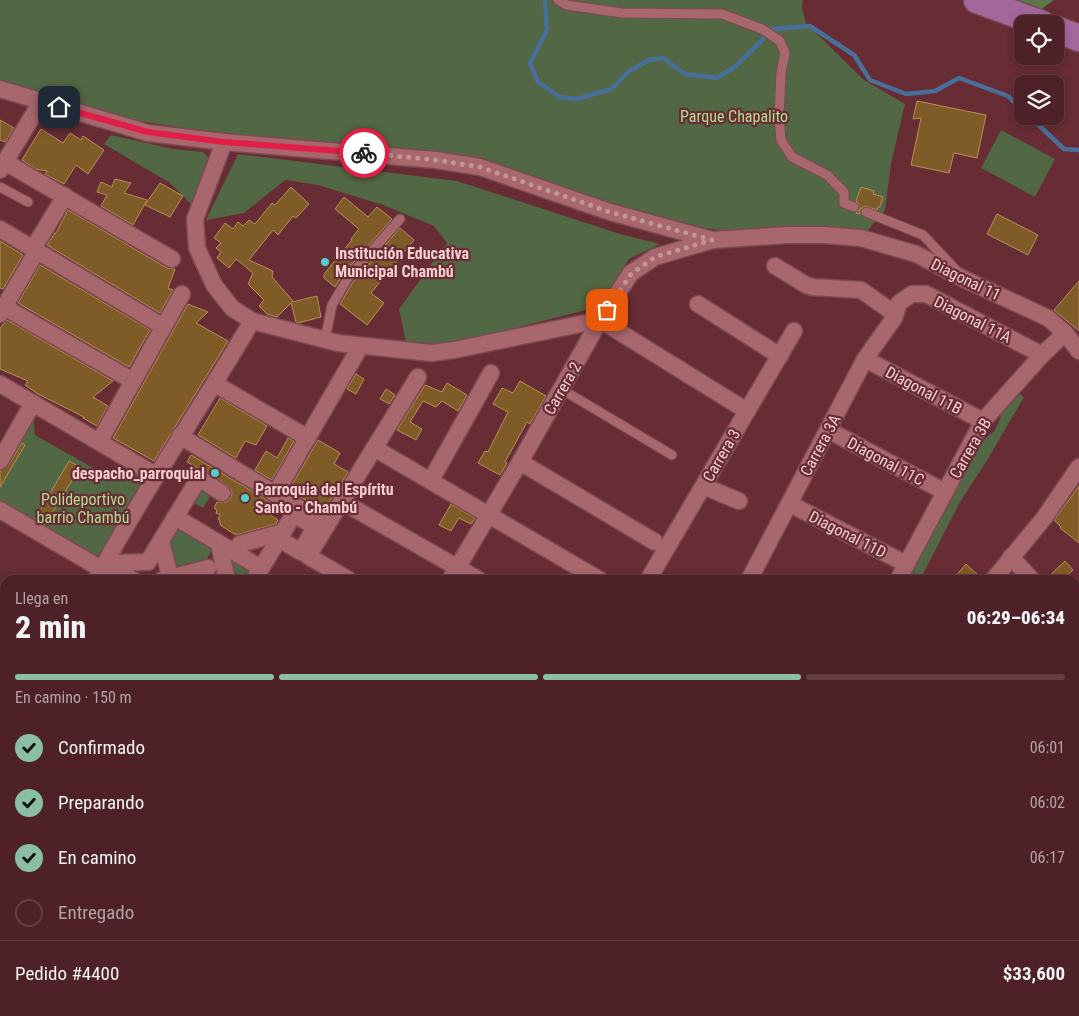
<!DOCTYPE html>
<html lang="es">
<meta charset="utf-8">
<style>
:root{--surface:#4d2127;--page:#54292f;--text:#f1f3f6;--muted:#b3a3a7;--line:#643e44;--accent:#8abfa5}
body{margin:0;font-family:"Roboto Condensed",sans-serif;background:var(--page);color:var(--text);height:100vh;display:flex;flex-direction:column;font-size:19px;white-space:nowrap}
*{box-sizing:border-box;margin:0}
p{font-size:16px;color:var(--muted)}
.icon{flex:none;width:28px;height:28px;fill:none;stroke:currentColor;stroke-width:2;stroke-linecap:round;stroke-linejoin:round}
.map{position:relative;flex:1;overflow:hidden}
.panel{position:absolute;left:0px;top:575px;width:1080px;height:441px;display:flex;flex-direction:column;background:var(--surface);border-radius:15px 15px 0 0;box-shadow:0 2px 8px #0003,0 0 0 1px var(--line)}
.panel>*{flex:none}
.fabs{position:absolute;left:1014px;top:15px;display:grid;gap:10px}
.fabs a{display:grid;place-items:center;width:50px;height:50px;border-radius:10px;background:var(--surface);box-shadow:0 2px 8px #0003,0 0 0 1px var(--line);font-size:25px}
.pin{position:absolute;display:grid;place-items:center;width:42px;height:42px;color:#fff;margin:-21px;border-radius:10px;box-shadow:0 2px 8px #0006}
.courier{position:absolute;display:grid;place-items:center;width:50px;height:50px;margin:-25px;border:4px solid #e11d48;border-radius:50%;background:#fff;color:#222;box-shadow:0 1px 6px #0007}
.summary em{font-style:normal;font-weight:800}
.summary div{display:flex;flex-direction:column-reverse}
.summary{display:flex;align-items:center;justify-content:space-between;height:85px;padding:0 15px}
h1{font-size:32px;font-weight:800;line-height:38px}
.bar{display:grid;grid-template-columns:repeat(4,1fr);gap:8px 5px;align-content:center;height:60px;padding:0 15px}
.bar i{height:6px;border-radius:4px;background:var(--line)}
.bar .selected{background:var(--accent)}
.bar p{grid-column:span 4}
.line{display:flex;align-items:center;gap:12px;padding:0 15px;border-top:1px solid var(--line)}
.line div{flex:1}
ol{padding:0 15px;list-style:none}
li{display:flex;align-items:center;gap:15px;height:55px}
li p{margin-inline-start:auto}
li .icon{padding:5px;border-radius:50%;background:var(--accent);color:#111;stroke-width:4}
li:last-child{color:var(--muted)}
li i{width:28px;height:28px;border:2px solid var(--line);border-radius:50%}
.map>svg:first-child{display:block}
</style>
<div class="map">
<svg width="1079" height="1016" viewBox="0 0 1079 1016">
<rect width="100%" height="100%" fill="#672c34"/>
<!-- green -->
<g fill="#526743">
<path d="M0,0H803L802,8L806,23L864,80L905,104L891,164L885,210L864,235L737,232L679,225L514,180L108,116L0,86Z"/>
<path d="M1001,130L1055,159L1035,197L981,168Z"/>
<path d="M111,135L173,149L203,152L211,160L191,204L170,183L104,144Z"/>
<path d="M238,154L457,181L620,234L660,244L629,259L598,307L451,344L406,342L399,309L447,243L434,226L383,205L318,185L285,180L244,213L206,220Z"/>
<path d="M1018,393L1024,397L986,462L960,502L920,580H905L976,447L995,430L1006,404Z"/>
<path d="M33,409L35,435L111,478L132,465L152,476L100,565L0,507V467Z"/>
<path d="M200,482L214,490L203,508L189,500Z"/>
<path d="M181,524L215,545L202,567L172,575L166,550Z"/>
<path d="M225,551L257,570L254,575L231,580Z"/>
<path d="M0,828L5,833V1011H145L148,1016H0Z"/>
</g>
<!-- forest -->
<path fill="#5a7845" d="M1000,0H1054L1039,11Z"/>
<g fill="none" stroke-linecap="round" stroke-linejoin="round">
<!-- stream -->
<g stroke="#486e9a" stroke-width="4.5">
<path d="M545,1L547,30L530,63L538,82L560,97L577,99L612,89L629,71L649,60L663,58L685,74L717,78L736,66L763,39"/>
<path d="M772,29L810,26L854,55L870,80L906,94L935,91L959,78L1008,96L1022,110"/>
<path d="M1029,116L1064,149L1079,150"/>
</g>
</g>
<!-- building -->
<g fill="#7f5b27" stroke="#b68f5a">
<path d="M917,101L986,115L977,158L954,153L949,173L911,165L921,118L913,119Z"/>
<path d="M0,120L14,128L5,142L0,140Z"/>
<path d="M41,129L63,143L70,133L81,140L83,136L104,150L88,174L76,165L64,184L45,174L47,171L36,169L22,160Z"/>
<path d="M115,179L131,183L124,193L147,200L133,225L101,206L107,195L97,192L101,182L112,187Z"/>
<path d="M160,183L183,196L170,217L145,205Z"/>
<path d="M291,187L309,204L296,218L293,216L278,235L273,230L249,260L273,271L272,277L293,301L292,302L317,296L321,317L298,323L296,322L291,303L277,317L267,314L259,306L264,300L248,284L253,273L236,259L229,268L217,258L221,252L216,248L221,243L214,238L225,223L233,229L238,222L243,226L249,220L255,224L272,203L275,205Z"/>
<path d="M861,187L874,191L873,194L883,197L880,207H878L877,210L865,206L860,209V214L856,213L860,209L859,204L856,201Z"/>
<path d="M344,197L368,217L377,207L392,219L343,274L335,287L324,278V274L352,240L351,239L359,229L335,209Z"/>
<path d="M68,210L167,268L175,269L168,288L173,290L160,313L47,245L55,233H56Z"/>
<path d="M997,214L1038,235L1028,255L987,234Z"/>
<path d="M400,228L414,240L371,293L384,303L367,325L340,304L353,282Z"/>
<path d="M0,241L23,255L3,289L0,288Z"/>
<path d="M40,265L150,330L129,367L18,303Z"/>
<path d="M1079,281V331L1054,310Z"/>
<path d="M188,304L208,312L196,323L228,341L154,461L113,438Z"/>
<path d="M7,320L113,381L93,397L108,406L97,426L83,418L84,417L38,394L25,385L28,381L0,369V328Z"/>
<path d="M356,374L364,379L356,394L347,389Z"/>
<path d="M520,381L546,396L530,424L527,422L505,462L507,463L500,475L478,463L485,451L488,452L508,412L493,404L502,388L513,393Z"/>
<path d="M447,383L467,395L458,411L442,401L436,407L423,401L410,422L422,429L416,440L397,430L425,385L442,392Z"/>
<path d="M386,389L395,395L389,404L380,399Z"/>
<path d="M220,398L267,426L256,445L245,441L236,458L198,435Z"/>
<path d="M288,438L294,441L272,480L255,470L266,451L277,458Z"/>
<path d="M318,440L340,453L334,464L348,472L324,511L289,490Z"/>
<path d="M22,443L25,445L0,487V471L8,466Z"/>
<path d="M191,455L272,503L267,513L278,520L276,524L236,535L220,525L221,524L219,522L220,520L218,519L220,515L216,513L217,510L214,508L217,502H226L230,499L232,494L231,489L227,485L204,470L197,468L187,462Z"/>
<path d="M69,461L80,467L45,525L35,519Z"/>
<path d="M1079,486V543L1060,528L1061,527L1054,520Z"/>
<path d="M451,504L475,518L471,524L459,518L451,531L439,525Z"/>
<path d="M1065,561L1073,570L1062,580H1045Z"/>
<path d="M966,564L983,580H952Z"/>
</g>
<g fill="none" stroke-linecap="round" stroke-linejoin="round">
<defs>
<g id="lane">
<path d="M558,0L567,5L622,13L722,14L762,29L780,41L785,53L781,73L779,117L781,140L792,157L827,175L844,192V203L854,207"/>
<path d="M0,187L28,202"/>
<path d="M866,212L923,235L955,269"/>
<path d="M325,340L332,305L348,278L400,219"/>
<path d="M561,389L672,455"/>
<path d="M1075,880L1079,878"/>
</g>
<g id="street">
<path d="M0,89L148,133L224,142L436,160L480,167L610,212L713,240"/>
<path d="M224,142L195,219L197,248L214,285L232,308L252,321L338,343L431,353L454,350L600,320L747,411"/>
<path d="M5,162L172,259"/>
<path d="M0,170L41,102"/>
<path d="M0,229L164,327"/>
<path d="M33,249L65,196"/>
<path d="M775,266L806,285L813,287L861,290L895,314"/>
<path d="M698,304L780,356"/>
<path d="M4,307L133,381"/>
<path d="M0,314L37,251"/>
<path d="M865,359L983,421"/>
<path d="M0,384L157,476"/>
<path d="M215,384L308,438"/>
<path d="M828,430L945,492"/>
<path d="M180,436L327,525"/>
<path d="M99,442L182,294"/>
<path d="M374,448L600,580"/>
<path d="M0,461L33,403"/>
<path d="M520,462L655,542"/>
<path d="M431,480L491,373"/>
<path d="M708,488L739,501"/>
<path d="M275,494L360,347"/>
<path d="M341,501L479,580"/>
<path d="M790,504L906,564"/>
<path d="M0,510L110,574"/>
<path d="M175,517L261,568"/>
<path d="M161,541L171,580"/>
<path d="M240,544L283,532"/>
<path d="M220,549L227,579L224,580"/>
<path d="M1011,557L1032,580"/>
<path d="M96,580C143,491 201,408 252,321"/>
<path d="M133,580L114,568L112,565L115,563L148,562L199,478L222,493"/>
<path d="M162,580L208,568"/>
<path d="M254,580L294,514L315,527L301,552L279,539"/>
<path d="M349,580L308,556L418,377"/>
<path d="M450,580L520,462L600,320L631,273L655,257L713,240L787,235H825L861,238L916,254L966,280L1048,318L1065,333L1079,351"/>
<path d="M648,580L794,331"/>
<path d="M749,580L865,359L894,318L899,303L912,294H926L1042,355"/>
<path d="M898,580L983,421L1042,355L1065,333"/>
<path d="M993,580L1044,518L1079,467"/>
<path d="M0,609L5,600"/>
<path d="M1075,625L1079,629"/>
<path d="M0,747L5,739"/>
<path d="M1075,798L1079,796"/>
<path d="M0,813L5,817"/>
<path d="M1075,826L1079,833"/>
<path d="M0,842L5,848"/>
<path d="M126,1011L129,1016"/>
<path d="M163,1011L165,1016"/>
<path d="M231,1011L239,1016"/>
<path d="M345,1011L354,1016"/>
<path d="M514,1011L516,1016"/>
<path d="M596,1011L598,1016"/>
<path d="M811,1011L814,1016"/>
<path d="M985,1011L988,1016"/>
<path d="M1054,1011L1056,1016"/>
<path d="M192,1016L195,1011"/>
<path d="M393,1016L396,1011"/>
<path d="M479,1016L482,1011"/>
<path d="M665,1016L668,1011"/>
<path d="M1078,1016L1079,1015"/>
</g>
<g id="secondary">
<path d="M1075,712L1079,708"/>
<path d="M781,1016L785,1011"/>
</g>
<g id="primary">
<path d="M977,0L1042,24"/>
<path d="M1055,29L1079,38"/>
</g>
</defs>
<!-- lane casing -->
<use href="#lane" stroke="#7c4952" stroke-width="11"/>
<!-- street casing -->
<use href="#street" stroke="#7c4952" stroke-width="19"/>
<!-- secondary casing -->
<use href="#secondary" stroke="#7c4952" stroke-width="26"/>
<!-- primary casing -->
<use href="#primary" stroke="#7c4952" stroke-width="29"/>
<!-- lane -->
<use href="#lane" stroke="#a8666d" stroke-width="9"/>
<!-- street -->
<use href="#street" stroke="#a8666d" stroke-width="16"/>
<!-- secondary -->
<use href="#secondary" stroke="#a56784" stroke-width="24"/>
<!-- primary -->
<use href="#primary" stroke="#a3679c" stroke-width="26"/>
</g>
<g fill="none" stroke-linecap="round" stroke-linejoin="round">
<!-- done -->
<path stroke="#c29599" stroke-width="5" stroke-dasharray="0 9" d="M364,153L436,160L480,167L610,212L712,240L655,257L631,274L607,310"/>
<!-- route -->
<path stroke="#e11d48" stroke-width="6" d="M59,107L148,132L224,142L364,153"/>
</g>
<!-- markers -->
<g fill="#53cdcb" stroke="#672c34" stroke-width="2">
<circle cx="325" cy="262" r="5"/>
<circle cx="215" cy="473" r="5"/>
<circle cx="245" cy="498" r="5"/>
</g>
<g text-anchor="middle" stroke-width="4.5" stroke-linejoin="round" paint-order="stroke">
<!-- park labels -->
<g font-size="16" fill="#b0de91" stroke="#672c34">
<text x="734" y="122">Parque Chapalito</text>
<text x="83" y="505">Polideportivo<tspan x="83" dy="18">barrio Chambú</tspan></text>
</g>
<!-- poi labels -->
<g font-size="16" font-weight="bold" fill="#f3cdd0" stroke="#672c34" text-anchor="start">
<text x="335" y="259">Institución Educativa<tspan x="335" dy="18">Municipal Chambú</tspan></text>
<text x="205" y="479" text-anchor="end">despacho_parroquial</text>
<text x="255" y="495">Parroquia del Espíritu<tspan x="255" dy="18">Santo - Chambú</tspan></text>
</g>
<!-- street labels -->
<g font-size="16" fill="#f3cdd0" stroke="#672c34">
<text transform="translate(966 279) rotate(26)" y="6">Diagonal 11</text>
<text transform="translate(973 319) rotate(27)" y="6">Diagonal 11A</text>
<text transform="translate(562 388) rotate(-60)" y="6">Carrera 2</text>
<text transform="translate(924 390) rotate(28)" y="6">Diagonal 11B</text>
<text transform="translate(820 445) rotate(-62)" y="6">Carrera 3A</text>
<text transform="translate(970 448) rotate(-60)" y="6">Carrera 3B</text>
<text transform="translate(721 455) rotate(-60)" y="6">Carrera 3</text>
<text transform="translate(886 461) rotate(28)" y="6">Diagonal 11C</text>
<text transform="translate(848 534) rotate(27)" y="6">Diagonal 11D</text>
</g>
</g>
</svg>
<div class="fabs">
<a><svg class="icon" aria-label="locate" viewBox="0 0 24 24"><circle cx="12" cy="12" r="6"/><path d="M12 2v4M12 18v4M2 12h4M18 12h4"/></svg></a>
<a><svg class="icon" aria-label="layers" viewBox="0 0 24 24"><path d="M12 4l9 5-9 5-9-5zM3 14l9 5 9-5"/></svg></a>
</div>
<div class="pin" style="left:607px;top:310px;background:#ea580c"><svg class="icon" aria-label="bag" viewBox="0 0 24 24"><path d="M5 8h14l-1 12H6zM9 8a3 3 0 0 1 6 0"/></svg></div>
<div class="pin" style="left:59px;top:107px;background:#1f2937"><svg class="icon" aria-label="home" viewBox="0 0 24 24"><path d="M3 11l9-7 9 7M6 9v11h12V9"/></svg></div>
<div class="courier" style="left:364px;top:153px"><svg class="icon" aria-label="bike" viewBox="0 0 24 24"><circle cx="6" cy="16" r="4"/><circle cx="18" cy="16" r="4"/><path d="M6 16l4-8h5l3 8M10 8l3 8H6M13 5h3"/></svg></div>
<section class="panel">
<div class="summary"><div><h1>2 min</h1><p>Llega en</p></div><em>06:29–06:34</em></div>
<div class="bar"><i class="selected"></i><i class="selected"></i><i class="selected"></i><i></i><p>En camino · 150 m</p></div>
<ol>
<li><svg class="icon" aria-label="check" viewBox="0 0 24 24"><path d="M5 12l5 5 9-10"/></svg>Confirmado<p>06:01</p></li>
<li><svg class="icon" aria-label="check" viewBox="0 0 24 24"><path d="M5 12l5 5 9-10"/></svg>Preparando<p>06:02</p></li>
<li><svg class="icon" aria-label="check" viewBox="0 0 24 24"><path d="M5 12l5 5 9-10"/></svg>En camino<p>06:17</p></li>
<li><i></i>Entregado</li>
</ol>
<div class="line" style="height:65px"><div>Pedido #4400</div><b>$33,600</b></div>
</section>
</div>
